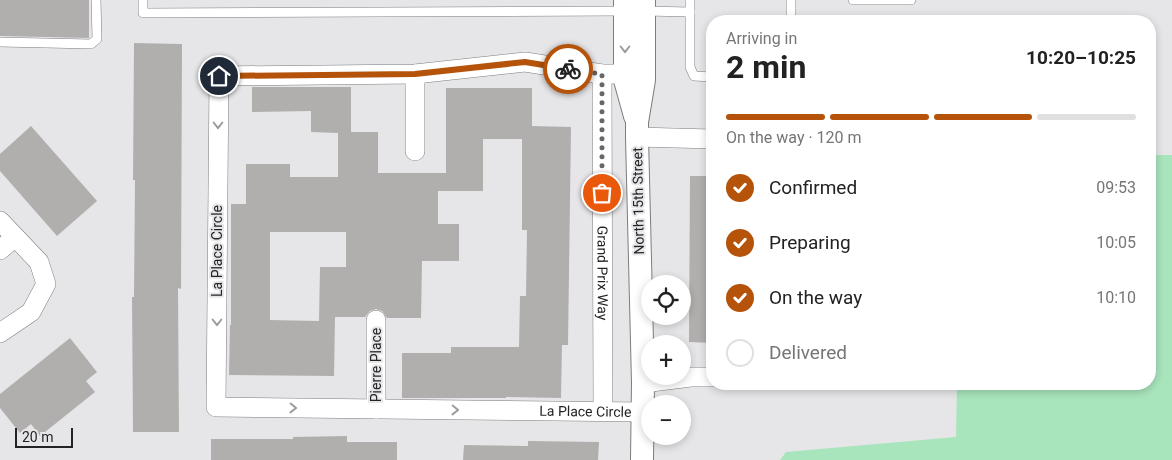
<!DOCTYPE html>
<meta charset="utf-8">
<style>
:root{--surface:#fff;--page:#f6f6f6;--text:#222;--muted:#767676;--line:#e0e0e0;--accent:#b45309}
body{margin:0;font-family:Roboto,sans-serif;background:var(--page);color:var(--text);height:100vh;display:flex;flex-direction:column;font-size:19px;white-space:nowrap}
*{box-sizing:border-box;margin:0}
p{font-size:16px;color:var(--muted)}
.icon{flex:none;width:28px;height:28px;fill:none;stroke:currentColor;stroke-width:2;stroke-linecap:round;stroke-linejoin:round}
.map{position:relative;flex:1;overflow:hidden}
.details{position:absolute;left:706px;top:15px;width:450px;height:375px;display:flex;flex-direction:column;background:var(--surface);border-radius:20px;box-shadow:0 2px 8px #0003}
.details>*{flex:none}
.tools{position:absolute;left:641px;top:275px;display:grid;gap:10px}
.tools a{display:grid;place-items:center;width:50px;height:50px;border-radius:50%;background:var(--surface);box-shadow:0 2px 8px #0003;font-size:25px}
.scale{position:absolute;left:15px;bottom:12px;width:58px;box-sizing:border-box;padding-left:5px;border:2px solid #232324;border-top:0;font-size:14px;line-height:18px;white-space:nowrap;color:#232324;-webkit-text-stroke:4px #e6e6e9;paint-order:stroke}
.pin{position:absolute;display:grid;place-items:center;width:42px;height:42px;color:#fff;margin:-21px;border:2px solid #fff;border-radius:50%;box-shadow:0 1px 5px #0007}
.courier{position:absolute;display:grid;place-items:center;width:50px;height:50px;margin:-25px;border:4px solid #b45309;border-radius:50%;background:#fff;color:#222;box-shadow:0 1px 6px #0007}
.overview em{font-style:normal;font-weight:700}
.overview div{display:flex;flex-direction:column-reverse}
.overview{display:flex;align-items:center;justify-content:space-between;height:85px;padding:0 20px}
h1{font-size:32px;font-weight:700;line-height:38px}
.bar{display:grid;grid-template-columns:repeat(4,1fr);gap:8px 5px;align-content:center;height:60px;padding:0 20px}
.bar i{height:6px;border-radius:4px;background:var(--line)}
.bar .active{background:var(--accent)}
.bar p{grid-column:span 4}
ol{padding:0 20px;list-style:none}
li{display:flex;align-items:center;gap:15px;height:55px}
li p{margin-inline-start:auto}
li .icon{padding:5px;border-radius:50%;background:var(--accent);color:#fff;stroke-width:4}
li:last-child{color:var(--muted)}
li i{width:28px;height:28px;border:2px solid var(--line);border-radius:50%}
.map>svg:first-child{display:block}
</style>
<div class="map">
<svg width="1172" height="460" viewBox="0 0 1172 460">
<rect width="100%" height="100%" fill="#e6e6e9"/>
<!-- green -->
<path fill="#a8e4bc" d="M1150,155H1172V460H780L786,452L956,437L957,384H1150Z"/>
<!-- building -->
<g fill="#b1afad" fill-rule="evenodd">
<path d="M0,0H89V38L0,36Z"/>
<path d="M134,43L182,44L181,289L178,288L179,432H133L132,297H134L135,180H133Z"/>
<path d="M252,87H351V132H378V173H446V88H532V126L571,127L568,345H562L561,398L506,397V398H402V353H451V347H519L520,296H526L527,230H522V139H483V191H438V224H459V261H422L421,318H387L382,311L376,309L370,311L365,317H335L334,376L229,375L230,325H231V204H246V164H290V177H338V133L311,132V111L252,112ZM270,232H346V267H320L319,321L270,320Z"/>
<path d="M31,126L97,201L57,236L0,171V154Z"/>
<path d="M690,176H712V343L689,342Z"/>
<path d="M70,338L97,372L86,381L95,392L40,436L31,424L20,433L0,408V394Z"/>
<path d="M347,436V442H397V460H211V439H293V437Z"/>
<path d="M528,441L599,442L598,460H463L464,445L528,446Z"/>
</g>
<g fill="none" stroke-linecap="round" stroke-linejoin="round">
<defs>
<g id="service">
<path d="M143,0V13L625,11"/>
<path d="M690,0V67L694,76L712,77"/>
<path d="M791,0V21"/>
<path d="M853,0H911"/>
<path d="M645,11L690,12"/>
<path d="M0,42L91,44L97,39L96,0"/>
</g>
<g id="minor">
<path d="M415,74V151"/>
<path id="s1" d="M602,74L603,411"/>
<path id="s2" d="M625,74H602L525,62L415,74L219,76L216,407L643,412"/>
<path d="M637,137L712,139"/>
<path d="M0,221L39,262L46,284L31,312L0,333"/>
<path d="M0,250L15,237"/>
<path d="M376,320V409"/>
<path d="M643,383L691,377H712"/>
</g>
<g id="tertiary">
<path d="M625,0V80L635,116"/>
<path d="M642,460L643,383L637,137V122L644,80V0"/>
</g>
</defs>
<!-- service casing -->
<use href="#service" stroke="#7d7d80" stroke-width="10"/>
<!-- minor casing -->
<use href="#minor" stroke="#7d7d80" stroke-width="20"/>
<!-- tertiary casing -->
<use href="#tertiary" stroke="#7d7d80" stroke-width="24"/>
<!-- service -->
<use href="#service" stroke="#fff" stroke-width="9"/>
<!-- minor -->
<use href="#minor" stroke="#fff" stroke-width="19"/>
<!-- tertiary -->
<use href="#tertiary" stroke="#fff" stroke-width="22"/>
</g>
<!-- one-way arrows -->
<defs><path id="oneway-chevron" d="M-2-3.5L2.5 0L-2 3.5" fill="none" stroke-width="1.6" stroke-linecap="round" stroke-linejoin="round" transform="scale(1.25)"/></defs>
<g stroke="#9c9c9c">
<use href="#oneway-chevron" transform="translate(625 49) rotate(90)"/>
<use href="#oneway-chevron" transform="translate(218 125) rotate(90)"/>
<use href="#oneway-chevron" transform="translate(217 322) rotate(90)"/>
<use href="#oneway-chevron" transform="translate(293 408) rotate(1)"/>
<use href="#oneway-chevron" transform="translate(455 410) rotate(1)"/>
</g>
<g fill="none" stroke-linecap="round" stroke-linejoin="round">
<!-- done -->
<path stroke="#676769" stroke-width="5" stroke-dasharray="0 9" d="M568,69L602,74V193"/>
<!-- route -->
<path stroke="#b45309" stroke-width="6" d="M219,76L415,74L525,62L568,69"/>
</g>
<g text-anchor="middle" stroke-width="4" stroke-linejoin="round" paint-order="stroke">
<!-- street labels -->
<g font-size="14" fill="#232324" stroke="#e6e6e9">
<text transform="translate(638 201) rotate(-91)" y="5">North 15th Street</text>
<text transform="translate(217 251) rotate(-90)" y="5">La Place Circle</text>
<text dy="5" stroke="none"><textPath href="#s1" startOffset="199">Grand Prix Way</textPath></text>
<text transform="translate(376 365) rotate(-90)" y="5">Pierre Place</text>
<text dy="5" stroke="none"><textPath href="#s2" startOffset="1108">La Place Circle</textPath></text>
</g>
</g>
</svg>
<div class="tools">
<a><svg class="icon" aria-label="locate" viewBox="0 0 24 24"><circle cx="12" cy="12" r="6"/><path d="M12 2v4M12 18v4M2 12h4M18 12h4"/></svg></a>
<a>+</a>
<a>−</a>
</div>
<div class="scale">20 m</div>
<div class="pin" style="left:602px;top:193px;background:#ea580c"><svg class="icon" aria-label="bag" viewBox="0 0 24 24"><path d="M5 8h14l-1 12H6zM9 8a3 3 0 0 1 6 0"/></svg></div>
<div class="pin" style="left:219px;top:76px;background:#1f2937"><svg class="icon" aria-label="home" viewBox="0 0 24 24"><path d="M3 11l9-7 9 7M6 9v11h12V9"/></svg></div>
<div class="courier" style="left:568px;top:69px"><svg class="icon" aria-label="bike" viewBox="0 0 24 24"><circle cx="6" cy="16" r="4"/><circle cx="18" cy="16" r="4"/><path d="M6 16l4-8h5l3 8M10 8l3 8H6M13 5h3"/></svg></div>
<section class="details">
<div class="overview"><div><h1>2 min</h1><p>Arriving in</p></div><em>10:20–10:25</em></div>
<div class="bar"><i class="active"></i><i class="active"></i><i class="active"></i><i></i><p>On the way · 120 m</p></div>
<ol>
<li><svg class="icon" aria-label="check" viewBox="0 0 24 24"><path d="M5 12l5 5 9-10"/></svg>Confirmed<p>09:53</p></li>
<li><svg class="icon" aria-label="check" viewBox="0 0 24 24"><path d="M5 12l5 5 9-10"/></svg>Preparing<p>10:05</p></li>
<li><svg class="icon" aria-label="check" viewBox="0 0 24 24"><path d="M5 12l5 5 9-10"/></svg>On the way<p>10:10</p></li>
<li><i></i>Delivered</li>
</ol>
</section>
</div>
